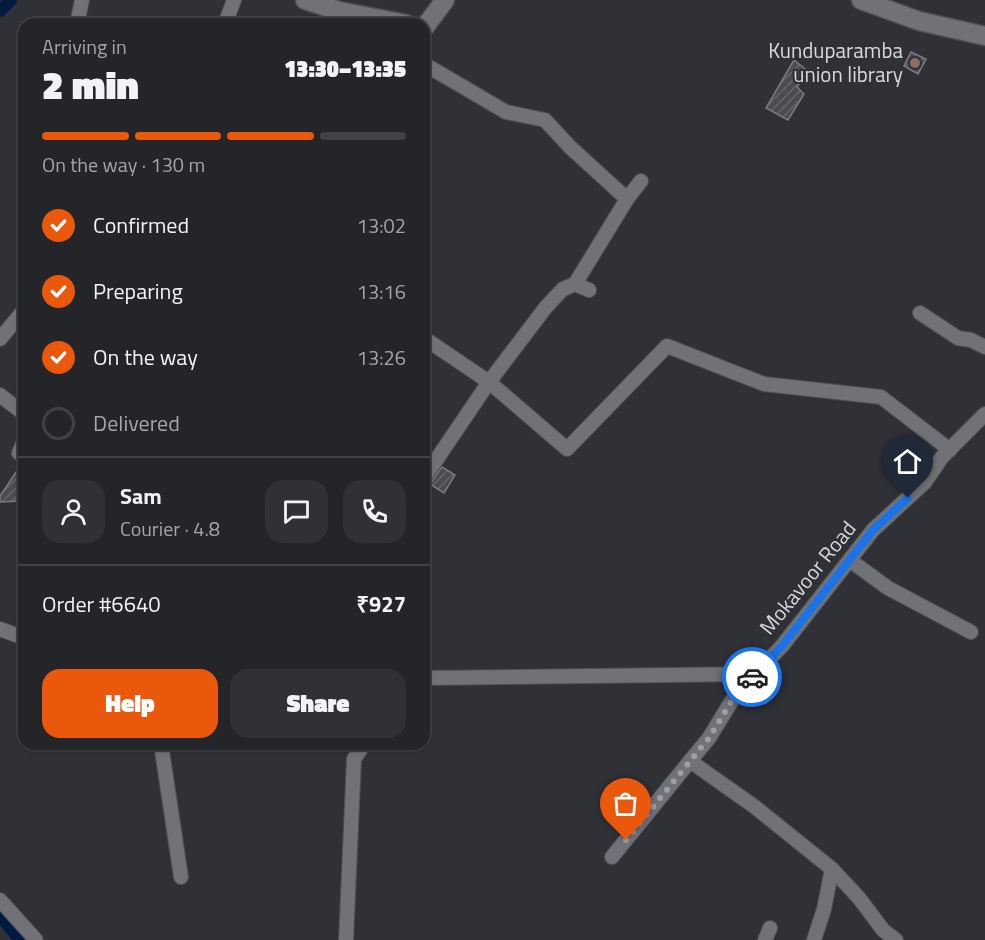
<!DOCTYPE html>
<meta charset="utf-8">
<style>
:root{--surface:#242528;--page:#303134;--text:#f1f3f6;--muted:#a3a5a8;--line:#414245;--accent:#ea580c}
body{margin:0;font-family:"Titillium Web",sans-serif;background:var(--page);color:var(--text);height:100vh;display:flex;flex-direction:column;font-size:22px;white-space:nowrap}
*{box-sizing:border-box;margin:0}
p{font-size:20px;color:var(--muted)}
.icon{flex:none;width:33px;height:33px;fill:none;stroke:currentColor;stroke-width:2;stroke-linecap:round;stroke-linejoin:round}
.map{position:relative;flex:1;overflow:hidden}
.drawer{position:absolute;left:18px;top:18px;width:412px;height:732px;display:flex;flex-direction:column;background:var(--surface);border-radius:18px;box-shadow:0 2px 4px #0004,0 0 0 2px var(--line)}
.drawer>*{flex:none}
.pin{position:absolute;display:grid;place-items:center;width:51px;height:51px;color:#fff;margin:-62px -26px;border-radius:50% 50% 50% 0;rotate:-45deg;box-shadow:0 0 6px #0007}
.pin .icon{rotate:45deg}
.courier{position:absolute;display:grid;place-items:center;width:60px;height:60px;margin:-30px;border:4px solid #1a73e8;border-radius:50%;background:#fff;color:#222;box-shadow:0 2px 8px #0007}
.headline em{font-style:normal;font-weight:800}
.headline div{display:flex;flex-direction:column-reverse}
.headline{display:flex;align-items:center;justify-content:space-between;height:102px;padding:0 24px}
h1{font-size:39px;font-weight:800;line-height:45px}
.bar{display:grid;grid-template-columns:repeat(4,1fr);gap:9px 6px;align-content:center;height:72px;padding:0 24px}
.bar i{height:8px;border-radius:4px;background:var(--line)}
.bar .current{background:var(--accent)}
.bar p{grid-column:span 4}
.line{display:flex;align-items:center;gap:15px;padding:0 24px;border-top:2px solid var(--line)}
.line div{flex:1}
.round{display:grid;place-items:center;flex:none;width:63px;height:63px;border-radius:18px;background:var(--page)}
ol{padding:0 24px;list-style:none}
li{display:flex;align-items:center;gap:18px;height:66px}
li p{margin-inline-start:auto}
li .icon{padding:6px;border-radius:50%;background:var(--accent);color:#fff;stroke-width:4}
li:last-child{color:var(--muted)}
li i{width:33px;height:33px;border:3px solid var(--line);border-radius:50%}
.action{display:flex;gap:12px;margin-top:auto;padding:12px 24px}
.action a{flex:1;height:69px;border-radius:18px;background:var(--accent);color:#fff;font-size:24px;font-weight:800;line-height:69px;text-align:center}
.action a+a{background:var(--page);color:var(--text)}
.map>svg:first-child{display:block}
</style>
<div class="map">
<svg width="985" height="940" viewBox="0 0 985 940">
<defs>
<pattern id="building-hatch" width="6" height="6" patternUnits="userSpaceOnUse" patternTransform="scale(1.5)"><rect width="6" height="6" fill="#4b4c52"/><path d="M-1 1l2-2M0 6l6-6M5 7l2-2" fill="none" stroke="#64656a"/></pattern>
</defs>
<rect width="100%" height="100%" fill="#303136"/>
<g fill="none" stroke-linecap="round" stroke-linejoin="round">
<!-- canal -->
<g stroke="#001a41" stroke-width="12">
<path d="M0,11L11,0"/>
<path d="M0,916L20,940"/>
</g>
</g>
<!-- building -->
<g fill="url(#building-hatch)" stroke="#7b7c82" stroke-width="1.5">
<path d="M911,52L926,59L918,74L904,66Z"/>
<path d="M794,60L809,72L797,87L804,94L788,120L766,108Z"/>
<path d="M21,465L24,466V498L20,501L0,502V496Z"/>
<path d="M442,467L455,475L444,493L430,484Z"/>
</g>
<g fill="none" stroke-linecap="round" stroke-linejoin="round">
<defs>
<g id="minor">
<path d="M77,24L82,0"/>
<path d="M225,24L234,0"/>
<path d="M424,64L506,112L545,120L570,147L627,199"/>
<path d="M575,284L627,199L641,181"/>
<path d="M920,313L958,338L971,340L985,347"/>
<path d="M424,338L489,382L567,449L667,346L764,384L881,397L950,450"/>
<path d="M0,339L24,310"/>
<path d="M0,395L23,413L24,421"/>
<path d="M24,441L19,453L24,457"/>
<path d="M424,478L489,382L546,307L563,289L575,284L589,290"/>
<path d="M851,561L888,588L971,632"/>
<path d="M0,629L24,638"/>
<path d="M424,678L755,674"/>
<path d="M161,744L181,877"/>
<path d="M612,857L690,761"/>
<path d="M0,900L36,940"/>
<path d="M346,940L354,759L364,744"/>
<path d="M765,940L770,928"/>
<path d="M814,940L824,909L832,869"/>
<path d="M896,940L883,930L859,898L832,869L755,807L690,761L709,738L736,694L782,646L873,530L925,482L942,457L985,414"/>
</g>
<g id="secondary">
<path d="M305,0L339,11L406,24"/>
<path d="M861,0L919,21L985,36"/>
<path d="M424,28L445,0"/>
</g>
</defs>
<!-- minor casing -->
<use href="#minor" stroke="#4e4f53" stroke-width="16"/>
<!-- secondary casing -->
<use href="#secondary" stroke="#4e4f53" stroke-width="21"/>
<!-- minor -->
<use href="#minor" stroke="#717278" stroke-width="14"/>
<!-- secondary -->
<use href="#secondary" stroke="#717278" stroke-width="18"/>
</g>
<g fill="none" stroke-linecap="round" stroke-linejoin="round">
<!-- done -->
<path stroke="#9e9ea3" stroke-width="6" stroke-dasharray="0 10.8" d="M626,840L709,738L736,694L752,677"/>
<!-- route -->
<path stroke="#1a73e8" stroke-width="8" d="M752,677L782,646L873,530L908,498"/>
</g>
<!-- markers -->
<circle fill="#8d6e63" stroke="#303136" stroke-width="2" cx="915" cy="63" r="6"/>
<g text-anchor="middle" stroke-width="4.5" stroke-linejoin="round" paint-order="stroke">
<!-- poi labels -->
<g font-size="21" fill="#d9d9dd" stroke="#303136" text-anchor="end">
<text x="903" y="58">Kunduparamba<tspan x="903" dy="24">union library</tspan></text>
</g>
<!-- street labels -->
<g font-size="21" fill="#d9d9dd" stroke="#303136">
<text transform="translate(808 578) rotate(-51)" y="7">Mokavoor Road</text>
</g>
</g>
</svg>
<div class="pin" style="left:626px;top:840px;background:#ea580c"><svg class="icon" aria-label="bag" viewBox="0 0 24 24"><path d="M5 8h14l-1 12H6zM9 8a3 3 0 0 1 6 0"/></svg></div>
<div class="pin" style="left:908px;top:498px;background:#1f2937"><svg class="icon" aria-label="home" viewBox="0 0 24 24"><path d="M3 11l9-7 9 7M6 9v11h12V9"/></svg></div>
<div class="courier" style="left:752px;top:677px"><svg class="icon" aria-label="car" viewBox="0 0 24 24"><path d="M5 17H2v-5l4-1 3-4h7l3 4 3 1v5h-3M9 17h6M6 11h13"/><circle cx="7" cy="17" r="2"/><circle cx="17" cy="17" r="2"/></svg></div>
<section class="drawer">
<div class="headline"><div><h1>2 min</h1><p>Arriving in</p></div><em>13:30–13:35</em></div>
<div class="bar"><i class="current"></i><i class="current"></i><i class="current"></i><i></i><p>On the way · 130 m</p></div>
<ol>
<li><svg class="icon" aria-label="check" viewBox="0 0 24 24"><path d="M5 12l5 5 9-10"/></svg>Confirmed<p>13:02</p></li>
<li><svg class="icon" aria-label="check" viewBox="0 0 24 24"><path d="M5 12l5 5 9-10"/></svg>Preparing<p>13:16</p></li>
<li><svg class="icon" aria-label="check" viewBox="0 0 24 24"><path d="M5 12l5 5 9-10"/></svg>On the way<p>13:26</p></li>
<li><i></i>Delivered</li>
</ol>
<div class="line" style="height:108px"><a class="round"><svg class="icon" aria-label="person" viewBox="0 0 24 24"><circle cx="12" cy="8" r="4"/><path d="M4 21q1-7 8-7t8 7"/></svg></a><div><b>Sam</b><p>Courier · 4.8</p></div><a class="round"><svg class="icon" aria-label="chat" viewBox="0 0 24 24"><path d="M4 5h16v11H9l-5 4z"/></svg></a><a class="round"><svg class="icon" aria-label="phone" viewBox="0 0 24 24"><path d="M5 4h4l2 5-3 2q2 4 5 5l2-3 5 2v4C11 20 4 13 5 4z"/></svg></a></div>
<div class="line" style="height:78px"><div>Order #6640</div><b>₹927</b></div>
<div class="action"><a>Help</a><a>Share</a></div>
</section>
</div>
